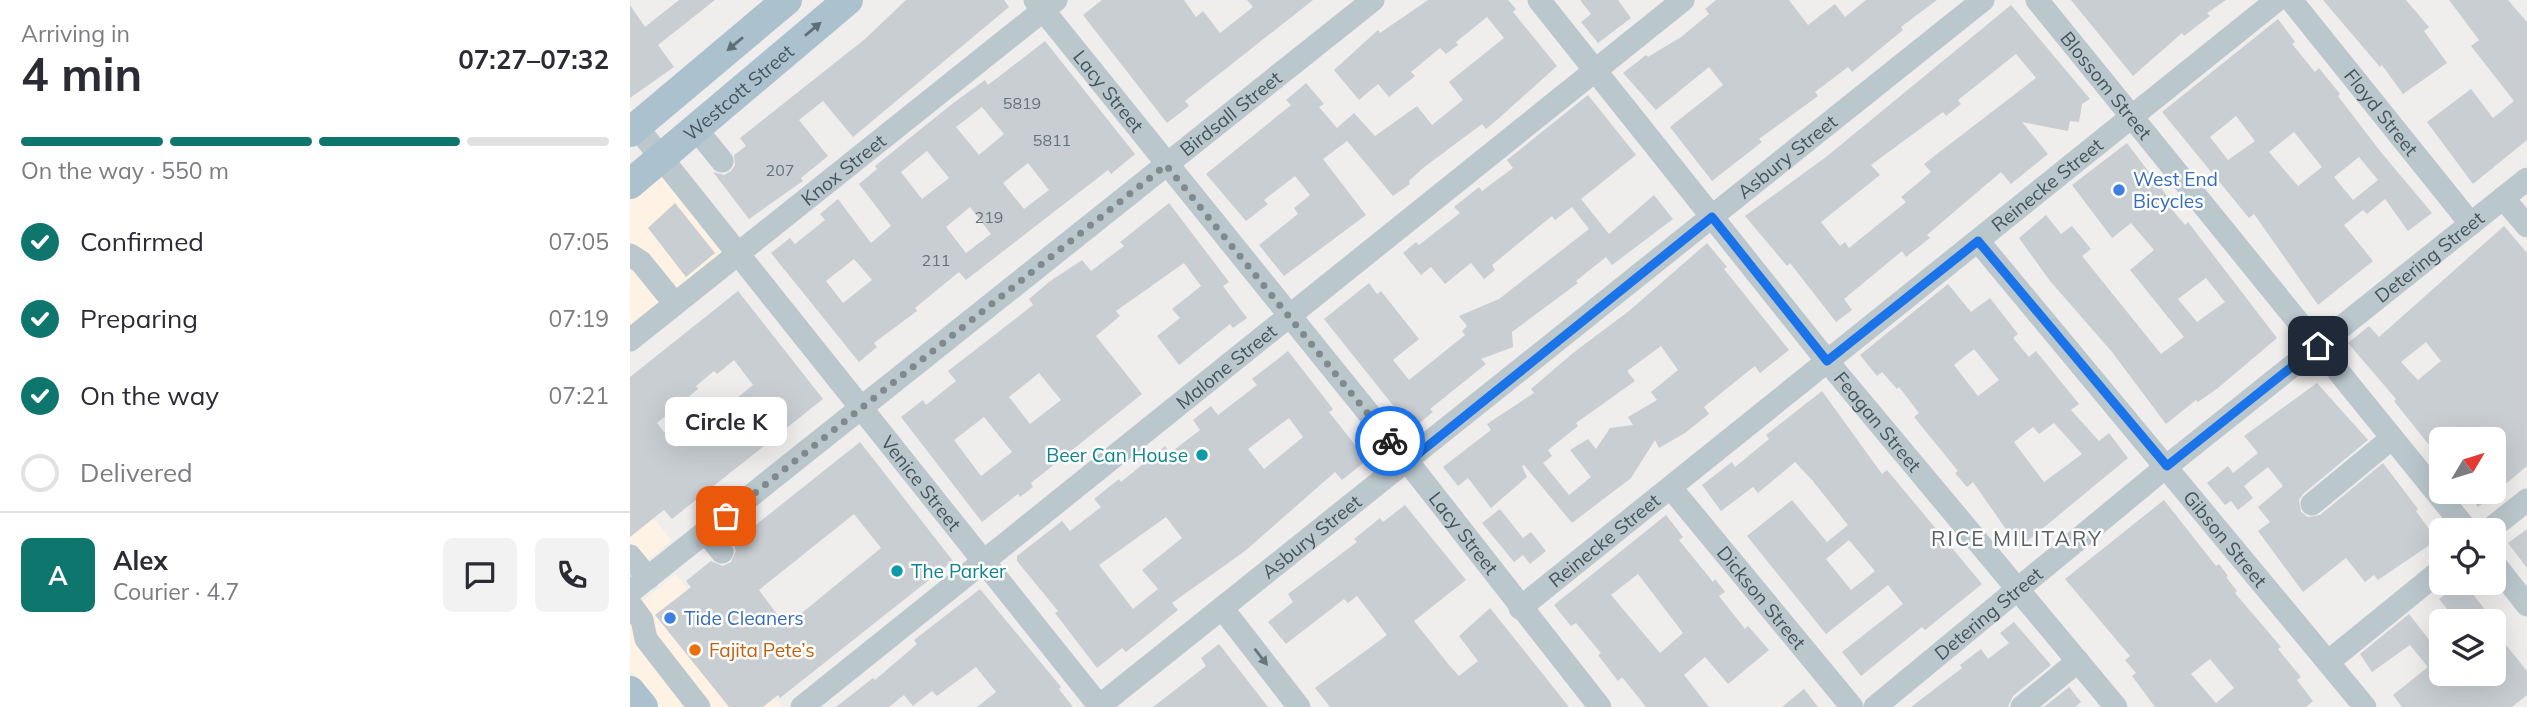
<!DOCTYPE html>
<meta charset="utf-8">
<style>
:root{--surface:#fff;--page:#f2f2f3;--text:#2b2b33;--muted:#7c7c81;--line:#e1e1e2;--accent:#0f766e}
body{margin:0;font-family:Mulish,sans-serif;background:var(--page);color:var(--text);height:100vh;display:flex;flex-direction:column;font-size:26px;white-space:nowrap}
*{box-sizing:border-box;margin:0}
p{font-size:23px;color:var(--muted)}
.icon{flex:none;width:38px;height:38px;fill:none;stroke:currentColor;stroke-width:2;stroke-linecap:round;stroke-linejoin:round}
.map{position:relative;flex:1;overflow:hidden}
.sheet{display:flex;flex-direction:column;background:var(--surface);width:630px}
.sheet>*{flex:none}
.needle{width:46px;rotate:52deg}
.tools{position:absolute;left:1799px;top:427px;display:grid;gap:14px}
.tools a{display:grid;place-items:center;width:77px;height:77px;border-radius:10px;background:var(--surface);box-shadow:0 7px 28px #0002;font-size:35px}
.pin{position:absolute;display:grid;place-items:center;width:60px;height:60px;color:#fff;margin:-30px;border-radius:14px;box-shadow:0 4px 10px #0006}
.courier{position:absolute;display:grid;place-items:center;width:70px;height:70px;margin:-35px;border:5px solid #1a73e8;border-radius:50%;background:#fff;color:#222;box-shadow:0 2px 9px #0007}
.bubble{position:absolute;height:49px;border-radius:10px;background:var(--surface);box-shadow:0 7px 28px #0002;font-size:23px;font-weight:700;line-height:49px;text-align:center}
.headline em{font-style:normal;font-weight:700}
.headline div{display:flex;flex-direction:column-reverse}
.headline{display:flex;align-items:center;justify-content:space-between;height:119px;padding:0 21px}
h1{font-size:46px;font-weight:700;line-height:52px}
.bar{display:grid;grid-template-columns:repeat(4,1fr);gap:10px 7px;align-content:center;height:84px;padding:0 21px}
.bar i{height:9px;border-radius:5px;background:var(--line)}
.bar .on{background:var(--accent)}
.bar p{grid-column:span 4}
.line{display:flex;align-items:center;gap:18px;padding:0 21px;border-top:2px solid var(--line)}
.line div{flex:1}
.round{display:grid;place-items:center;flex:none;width:74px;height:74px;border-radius:10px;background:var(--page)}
ol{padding:0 21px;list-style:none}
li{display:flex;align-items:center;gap:21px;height:77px}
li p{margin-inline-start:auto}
li .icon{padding:7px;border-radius:50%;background:var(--accent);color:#fff;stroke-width:4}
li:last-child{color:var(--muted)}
li i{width:38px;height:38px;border:4px solid var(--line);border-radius:50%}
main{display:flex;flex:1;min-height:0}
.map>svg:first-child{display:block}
</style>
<main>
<section class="sheet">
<div class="headline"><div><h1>4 min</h1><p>Arriving in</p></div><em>07:27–07:32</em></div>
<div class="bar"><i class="on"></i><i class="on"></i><i class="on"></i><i></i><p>On the way · 550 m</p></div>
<ol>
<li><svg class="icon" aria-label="check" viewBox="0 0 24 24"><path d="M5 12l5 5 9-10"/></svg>Confirmed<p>07:05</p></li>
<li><svg class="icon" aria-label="check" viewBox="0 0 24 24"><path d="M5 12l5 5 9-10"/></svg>Preparing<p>07:19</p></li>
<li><svg class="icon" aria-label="check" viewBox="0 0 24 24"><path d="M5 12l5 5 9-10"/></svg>On the way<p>07:21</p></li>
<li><i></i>Delivered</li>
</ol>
<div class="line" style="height:126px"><b class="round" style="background:var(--accent);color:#fff">A</b><div><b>Alex</b><p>Courier · 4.7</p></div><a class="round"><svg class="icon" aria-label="chat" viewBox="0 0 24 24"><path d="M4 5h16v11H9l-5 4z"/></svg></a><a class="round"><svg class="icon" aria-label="phone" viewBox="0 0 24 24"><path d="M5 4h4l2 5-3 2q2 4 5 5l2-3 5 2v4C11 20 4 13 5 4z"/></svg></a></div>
</section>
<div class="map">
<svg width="1897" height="707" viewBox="0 0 1897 707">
<rect width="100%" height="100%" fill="#f0eded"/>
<!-- commercial -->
<g fill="#fdf2e4">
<path d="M33,178L93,254L0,333V199L23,180Z"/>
<path d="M0,488L42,541L0,574Z"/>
<path d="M46,574L152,707H29L0,670V611Z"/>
</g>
<!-- building -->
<g fill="#c9ced2" fill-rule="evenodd">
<path d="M49,0H85L28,45L44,67L0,98V5L15,27Z"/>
<path d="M276,0H374L379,7L223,137L193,101L169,120L198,156L171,178L173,181L119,219L83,172L94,175L101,171L105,165L104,155L116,146L110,138L235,39Z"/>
<path d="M472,0H554L566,17L573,11L590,33L623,7L617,0H683L555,101L559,106L537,123L453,15Z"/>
<path d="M798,0H878L886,9L883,12L927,66L868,119L856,129L852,124L793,168L779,181L780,184L763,196L717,141L693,159L736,215L654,276L629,245L668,214L664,208L680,195L665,176L634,200L638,204L616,221L576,174L661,105L656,100L676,83L694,104L689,107L707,128L724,113L745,136L787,106L802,125L833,100L819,82L874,38L857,17L826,42L828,45L816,54L810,48L781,72L785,76L759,97L748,84L729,100L704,70L748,30L750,33Z"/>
<path d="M950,0H988L1001,18L968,43L951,22L961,14Z"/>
<path d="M1086,0H1159L1178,25L1205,4L1215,17L1236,0H1307L1271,27L1273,30L1222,72L1218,67L1185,92L1188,96L1129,139L1132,142L1082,181L1040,127L1093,85L1079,67L1026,110L993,73L1016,55L1018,57L1051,37L1079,14L1075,9Z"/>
<path d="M1441,0H1596L1577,13L1580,16L1554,36L1552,33L1503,76Z"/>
<path d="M1693,0H1776L1799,27L1794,31L1817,63L1773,94L1752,65L1750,67Z"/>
<path d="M1819,0H1878L1897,22V140L1843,184L1797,122L1841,89L1863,118L1884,101L1841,46L1849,40Z"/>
<path d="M1381,5L1460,99L1452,104L1449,122L1440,121L1438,131L1392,122L1418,154L1381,184L1371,172L1297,235L1300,238L1276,257L1272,251L1214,299L1222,310L1206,322L1160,263L1157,266L1115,216L1196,157ZM1386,54L1406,78L1294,164L1301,172L1271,197L1276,202L1219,248L1215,242L1210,246L1191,222L1250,175L1241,165L1313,112L1316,116L1331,104L1328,100Z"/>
<path d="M1648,19L1665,42L1662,44L1685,72L1689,68L1710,94L1708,96L1750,151L1802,213L1778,231L1755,199L1737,214L1733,210L1714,225L1743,261L1688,305L1624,214L1619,218L1532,112ZM1606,116L1625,141L1598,160L1580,137ZM1664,132L1692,167L1668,186L1639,152ZM1729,157L1748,180L1723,200L1704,177Z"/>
<path d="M415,41L505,154L481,174L478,170L336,280L329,272L285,308L287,311L244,343L247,347L229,362L141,253L160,238L165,244L195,220L190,214L208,199L241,243L261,226L229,184L247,169L245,166L322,104L355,80L358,85ZM352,107L374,134L349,155L326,127ZM297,151L319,178L292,199L271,172ZM398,163L419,190L394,209L373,183ZM340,207L361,234L336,253L316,227ZM224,259L242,280L213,303L196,281Z"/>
<path d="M958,95L1006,155L951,199L979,234L1024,195L1043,219L982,265L976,257L946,281L948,283L882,332L883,347L851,359L856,364L800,409L803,412L782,429L694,319L739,283L747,294L751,291L789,339L763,360L779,380L835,335L832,331L837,326L829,316L869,299L959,229L942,207L925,220L922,216L862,265L865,270L854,279L841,263L815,284L801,267L791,275L773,253L786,242L789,245L830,213L824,207L849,187L852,191L883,168L877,160Z"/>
<path d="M1497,143L1537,196L1533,199L1555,225L1558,222L1647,338L1588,388L1568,402L1566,400L1536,424L1482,352L1420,281L1389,238L1416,215L1431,234L1442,226L1461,249L1452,256L1531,354L1554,337L1500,270L1524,250L1501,223L1482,238L1442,185ZM1576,278L1595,302L1567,322L1548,299Z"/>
<path d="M45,203L85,253L56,277L18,228Z"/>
<path d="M539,203L599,282L593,286L617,318L603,328L600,324L549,365L527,336L550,318L542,309L571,286L554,263L486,311L490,316L466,336L512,394L401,483L403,487L390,497L388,494L352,522L271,417L293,400L296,405L326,381L318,371L403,305L399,299L419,282L452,260L461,271L494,246L490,242ZM409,373L431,400L400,424L379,397ZM354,417L382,452L351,476L324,440Z"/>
<path d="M1874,226L1897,253V466L1848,507L1836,492H1864V439H1841L1835,433L1827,439H1811V460L1764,401L1766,399L1718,343L1739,326L1749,337ZM1796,342L1811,361L1788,380L1771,362Z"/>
<path d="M1077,243L1097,267L1094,269L1159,350L1130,373L1125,366L1106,381L1074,407L1079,414L1055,433L1029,448L1025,440L1001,478L942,523L894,465L892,466L897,477L861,508L838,478L828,486L813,467L861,430L857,424L904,393L901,389L943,353L999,311ZM1031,346L1048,370L1021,392L1027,400L998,417L1003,425L980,428L966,449L958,439L940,450L961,477L939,495L913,463L922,456L918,450L948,426L946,423L1005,381L997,371Z"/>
<path d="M1318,284L1341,312L1360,298L1388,334L1383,338L1399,357L1406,351L1449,404L1441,410L1469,441L1479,433L1498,458L1389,548L1343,482L1337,487L1325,473L1328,471L1284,417L1289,413L1269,387L1267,389L1252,372L1247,376L1230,355ZM1344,349L1369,380L1348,396L1324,365ZM1424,423L1452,454L1414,482L1384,442L1403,427L1409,434Z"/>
<path d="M108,291L193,399L42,519L34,510L0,537V377ZM104,360L123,385L46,447L27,423L68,389L66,386L84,371L87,374Z"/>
<path d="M658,351L703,409L699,412L737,460L712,480L705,472L615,551L542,603L548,610L521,632L496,652L492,648L467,668L425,613L428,611L387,561V556L432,521L440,531L471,507L464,499L489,479L491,482L535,446L540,453L570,430L563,420L581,406L588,415L627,385L622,379ZM659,418L673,437L634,469L618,449ZM536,517L552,538L512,570L528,589L503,609L469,565Z"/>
<path d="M1687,383L1738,440L1673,494L1669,500L1671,512L1678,517L1690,515L1753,463L1788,509L1786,511L1807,540L1748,580L1744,575L1735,582L1716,558L1673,592L1628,531L1640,522L1628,507L1653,486L1638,467L1614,486L1623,498L1608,510L1601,501L1595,505L1577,483L1598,466L1603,473L1628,453L1614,436Z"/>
<path d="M1192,391L1252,474L1257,470L1352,584L1295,630L1292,627L1231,676L1212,652L1273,604L1258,585L1196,634L1117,536L1162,500L1197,542L1218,525L1182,480L1165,462L1128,493L1123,487L1091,511L1072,485L1102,462L1105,467L1139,439L1136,435ZM1219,540L1245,571L1221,590L1196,559Z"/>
<path d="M230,442L323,561L150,698L148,695L133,707H99L25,615L61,587L56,581L81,561L93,566L101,562L106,551L103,543ZM224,514L251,548L156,626L129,590Z"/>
<path d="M1534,500L1586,566L1589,564L1598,576L1596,577L1607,591L1605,593L1651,647L1648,649L1671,677L1667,680L1683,701L1676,707H1525L1502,676L1506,673L1495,660L1500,656L1435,579ZM1580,659L1604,688L1586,703L1561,674Z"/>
<path d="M775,505L836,580L784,621L819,665L829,676L848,661L829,636L860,608L939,707H700L685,688L757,635L727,596L718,603L714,599L656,644L638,622L663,602L658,594L727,542L724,539L750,518L753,522Z"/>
<path d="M870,509L893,538L901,532L916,551L900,564L893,555L884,562L852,523Z"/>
<path d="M1036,515L1053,537L1049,540L1083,582L1085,579L1095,592L1089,596L1115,629L1118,626L1139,650L1098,684L1075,657L1054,675L1079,707H1016L992,677L988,681L968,655L971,653L946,623L941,626L924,605ZM1008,574L1053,633L1030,653L981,595Z"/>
<path d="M1897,529V568L1878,543Z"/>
<path d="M1830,583H1834L1864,621H1827L1809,599Z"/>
<path d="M350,589L431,687L429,689L443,707H347L366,692L346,667L307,696L302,691L283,706L274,695L259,707H206L243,678L245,680L287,644L284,640Z"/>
<path d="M1779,614L1811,655V674H1864V630L1897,671V695L1882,707H1772L1763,695L1798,667L1780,645L1742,672L1730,654Z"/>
<path d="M1384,622L1421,665L1383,696L1378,707H1281L1332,668L1330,665L1351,649L1358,659L1379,643L1370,633Z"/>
<path d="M589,644L638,707H523L576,666L571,658Z"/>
<path d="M1439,687L1451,702L1445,707H1414Z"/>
<path d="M1174,689L1188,707H1152Z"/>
</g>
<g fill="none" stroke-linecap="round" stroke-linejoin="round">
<!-- minor -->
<g stroke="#bac7cd" stroke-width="23">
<path id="s1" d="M405,0L778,462L970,707"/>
<path id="s2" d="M909,0L1197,361L1486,707"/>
<path id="s3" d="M1407,0L1837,530"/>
<path id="s4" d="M1661,0L1841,224"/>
<path id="s5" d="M6,126L470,707"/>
<path d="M66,129L92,161"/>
<path d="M1873,198L1897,226"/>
<path id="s6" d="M1348,241L1735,707"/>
<path d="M0,255L11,262L45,304"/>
<path id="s7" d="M0,340L426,0"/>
<path id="s8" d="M1041,488L1222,707"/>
<path d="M1682,504L1762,438"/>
<path d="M1859,530L1897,500"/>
<path d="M76,532L92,552"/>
<path d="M0,556L18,578"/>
<path d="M1864,563L1897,605"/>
<path id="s9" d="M0,592L743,0"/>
<path d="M0,604L12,620L16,639L69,707"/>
<path d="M592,608L669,707"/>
<path id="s10" d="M890,608L1647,0"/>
<path d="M1698,662L1811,570"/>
<path id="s11" d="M172,707L1053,0"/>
<path id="s12" d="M468,707L1353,0"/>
<path id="s13" d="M1245,707L1537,466L1897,179"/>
<path d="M1392,707L1448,661"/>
</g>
<!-- major -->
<g stroke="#abc1ce" stroke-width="30">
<path d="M0,132L157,0"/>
<path id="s14" d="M0,184L218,0"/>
<path d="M0,691L13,707"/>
</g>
</g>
<!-- one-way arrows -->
<defs><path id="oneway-solid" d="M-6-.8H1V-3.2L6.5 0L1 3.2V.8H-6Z" transform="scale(1.75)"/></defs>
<g fill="#5e6f78">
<use href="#oneway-solid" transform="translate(183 29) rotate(-40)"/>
<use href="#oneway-solid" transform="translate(105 44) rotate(140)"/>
</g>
<use fill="#67767d" href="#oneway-solid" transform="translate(631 657) rotate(52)"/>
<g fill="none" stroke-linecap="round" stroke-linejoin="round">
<!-- done -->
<path stroke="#808a8e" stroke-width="7" stroke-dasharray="0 12.6" d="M96,516L536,165L760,441"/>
<!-- route -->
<path stroke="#1a73e8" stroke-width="9" d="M760,441L778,462L1082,217L1197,361L1348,241L1537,466L1688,346"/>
</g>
<!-- markers -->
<g fill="#3f7fe0" stroke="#fff" stroke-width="2.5">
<circle cx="1489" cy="190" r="7"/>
<circle cx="40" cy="618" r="7"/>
</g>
<g fill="#0f9aa8" stroke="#fff" stroke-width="2.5">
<circle cx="572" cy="455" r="7"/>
<circle cx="267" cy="571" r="7"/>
</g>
<circle fill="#e8710a" stroke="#fff" stroke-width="2.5" cx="65" cy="650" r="7"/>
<g text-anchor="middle" stroke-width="5" stroke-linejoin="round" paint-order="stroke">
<!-- number labels -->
<g font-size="16" fill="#657279">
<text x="392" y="109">5819</text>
<text x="422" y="146">5811</text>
<text x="150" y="176">207</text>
<text x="359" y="223">219</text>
<text x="306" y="266">211</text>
</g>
<!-- street labels -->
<g font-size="19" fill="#44545b" stroke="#fff">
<text dy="7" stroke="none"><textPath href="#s3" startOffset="110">Blossom Street</textPath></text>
<text dy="7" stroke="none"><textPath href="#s1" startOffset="117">Lacy Street</textPath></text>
<text dy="7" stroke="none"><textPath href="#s14" startOffset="142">Westcott Street</textPath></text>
<text dy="7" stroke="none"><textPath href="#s4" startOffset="144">Floyd Street</textPath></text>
<text dy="7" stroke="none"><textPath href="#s9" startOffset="768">Birdsall Street</textPath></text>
<text dy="7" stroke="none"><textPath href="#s12" startOffset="882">Asbury Street</textPath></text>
<text dy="7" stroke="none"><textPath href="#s7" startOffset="273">Knox Street</textPath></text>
<text dy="7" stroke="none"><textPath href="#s10" startOffset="676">Reinecke Street</textPath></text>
<text dy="7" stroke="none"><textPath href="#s13" startOffset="714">Detering Street</textPath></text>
<text dy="7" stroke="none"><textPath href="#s11" startOffset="544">Malone Street</textPath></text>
<text dy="7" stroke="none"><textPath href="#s2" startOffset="541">Feagan Street</textPath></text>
<text dy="7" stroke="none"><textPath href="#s5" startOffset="457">Venice Street</textPath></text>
<text dy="7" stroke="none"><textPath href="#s1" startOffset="684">Lacy Street</textPath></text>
<text dy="7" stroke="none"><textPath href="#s12" startOffset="273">Asbury Street</textPath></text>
<text dy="7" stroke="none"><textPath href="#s6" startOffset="387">Gibson Street</textPath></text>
<text dy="7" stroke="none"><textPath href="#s10" startOffset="108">Reinecke Street</textPath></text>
<text dy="7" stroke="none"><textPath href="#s8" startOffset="142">Dickson Street</textPath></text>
<text dy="7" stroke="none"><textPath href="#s13" startOffset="147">Detering Street</textPath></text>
</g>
<!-- shop labels -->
<g font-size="19" fill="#366cbe" stroke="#fff" text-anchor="start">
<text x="1503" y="186">West End<tspan x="1503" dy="22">Bicycles</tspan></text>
<text x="54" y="625">Tide Cleaners</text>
</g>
<!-- culture labels -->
<g font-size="19" fill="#0d838f" stroke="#fff" text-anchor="end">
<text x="558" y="462">Beer Can House</text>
<text x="281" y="578" text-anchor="start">The Parker</text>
</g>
<!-- food labels -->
<g font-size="19" fill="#c56008" stroke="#fff" text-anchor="start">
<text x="79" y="657">Fajita Pete’s</text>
</g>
<!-- neighbourhood labels -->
<g font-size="21" letter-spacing="2" fill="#595f62" stroke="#fff">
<text x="1387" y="546">RICE MILITARY</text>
</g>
</g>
</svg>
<div class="tools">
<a><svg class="needle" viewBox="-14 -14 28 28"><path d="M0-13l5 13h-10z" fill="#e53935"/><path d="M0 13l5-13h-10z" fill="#7c7c81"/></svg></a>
<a><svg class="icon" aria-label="locate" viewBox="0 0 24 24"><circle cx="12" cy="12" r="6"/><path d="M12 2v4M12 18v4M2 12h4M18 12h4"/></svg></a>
<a><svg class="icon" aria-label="layers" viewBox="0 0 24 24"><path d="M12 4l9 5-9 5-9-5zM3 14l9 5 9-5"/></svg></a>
</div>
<div class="pin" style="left:96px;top:516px;background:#ea580c"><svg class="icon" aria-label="bag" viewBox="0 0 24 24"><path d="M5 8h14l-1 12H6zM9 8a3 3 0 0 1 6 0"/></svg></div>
<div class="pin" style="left:1688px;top:346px;background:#1f2937"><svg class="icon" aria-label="home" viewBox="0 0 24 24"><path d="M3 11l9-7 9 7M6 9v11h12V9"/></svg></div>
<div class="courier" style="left:760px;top:441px"><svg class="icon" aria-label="bike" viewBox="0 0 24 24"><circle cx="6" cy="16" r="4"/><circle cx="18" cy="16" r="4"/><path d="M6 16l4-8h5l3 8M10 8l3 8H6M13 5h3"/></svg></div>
<div class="bubble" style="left:35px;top:397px;width:122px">Circle K</div>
</div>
</main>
